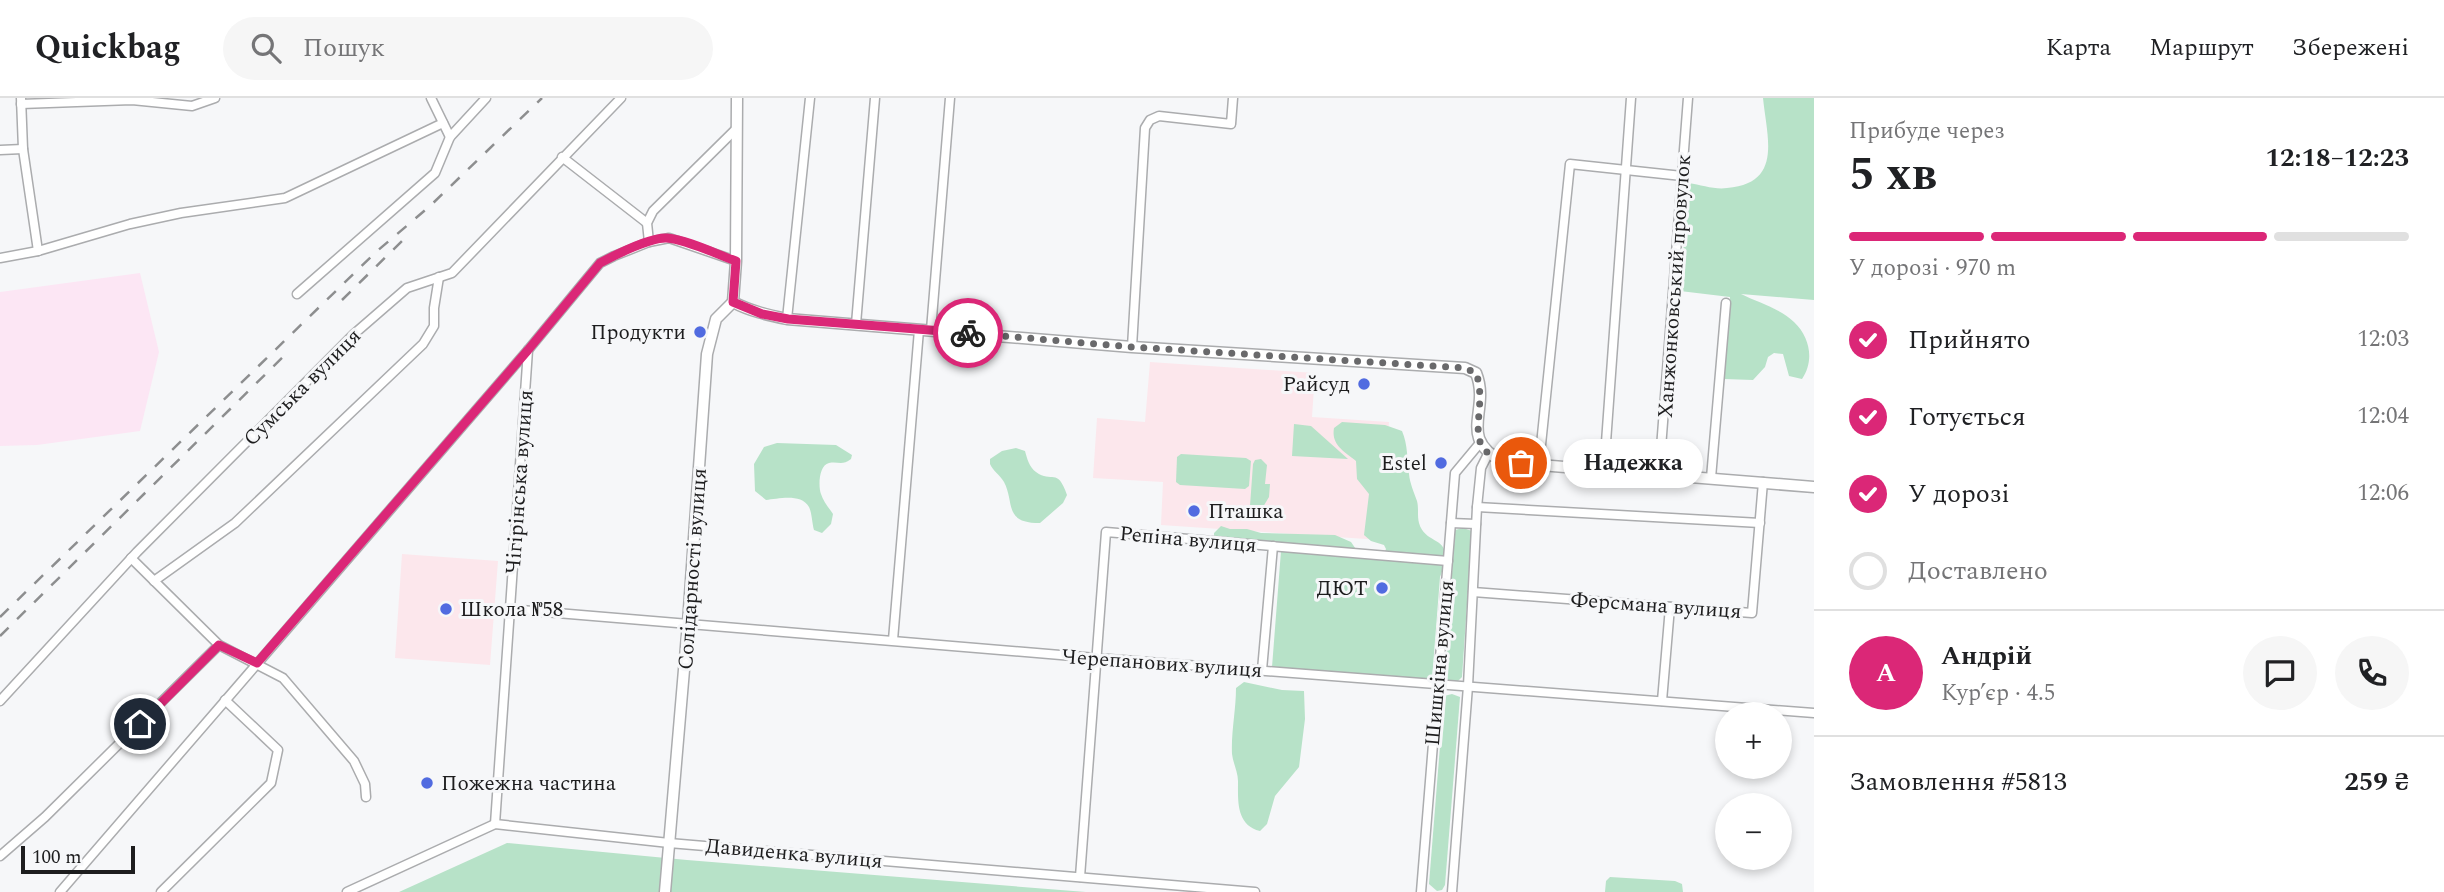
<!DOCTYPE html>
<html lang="uk">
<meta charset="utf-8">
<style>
:root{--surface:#fff;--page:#f6f6f6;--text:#202124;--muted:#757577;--line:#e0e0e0;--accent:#db2777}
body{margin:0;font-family:Spectral,serif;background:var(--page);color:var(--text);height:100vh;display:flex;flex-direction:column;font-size:26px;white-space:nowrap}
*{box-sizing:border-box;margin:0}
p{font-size:23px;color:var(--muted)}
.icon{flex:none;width:38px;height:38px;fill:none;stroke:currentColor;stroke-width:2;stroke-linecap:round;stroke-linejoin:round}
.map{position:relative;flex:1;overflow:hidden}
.panel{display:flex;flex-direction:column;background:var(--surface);width:630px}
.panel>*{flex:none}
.buttons{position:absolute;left:1715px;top:604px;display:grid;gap:14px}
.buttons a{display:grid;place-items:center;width:77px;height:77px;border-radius:50%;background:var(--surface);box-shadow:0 4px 10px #0003;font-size:35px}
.scale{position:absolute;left:21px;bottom:18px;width:114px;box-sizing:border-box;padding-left:7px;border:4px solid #1d1d1e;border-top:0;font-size:19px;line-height:24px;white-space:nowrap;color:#1d1d1e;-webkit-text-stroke:5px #f6f7f9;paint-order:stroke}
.pin{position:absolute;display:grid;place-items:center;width:60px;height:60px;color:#fff;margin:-30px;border:4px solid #fff;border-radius:50%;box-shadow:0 2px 7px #0007}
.courier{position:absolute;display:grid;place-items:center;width:70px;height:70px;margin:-35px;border:5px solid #db2777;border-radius:50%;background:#fff;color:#222;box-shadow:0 2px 9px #0007}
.bubble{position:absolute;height:49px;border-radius:24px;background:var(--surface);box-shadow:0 4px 10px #0003;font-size:23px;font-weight:700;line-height:49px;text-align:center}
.summary em{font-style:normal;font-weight:700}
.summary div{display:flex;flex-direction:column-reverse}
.summary{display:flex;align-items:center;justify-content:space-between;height:119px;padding:0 35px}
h1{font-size:46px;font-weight:700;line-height:52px}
.bar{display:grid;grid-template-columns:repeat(4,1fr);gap:10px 7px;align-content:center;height:84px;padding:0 35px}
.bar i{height:9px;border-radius:5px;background:var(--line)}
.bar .current{background:var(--accent)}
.bar p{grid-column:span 4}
.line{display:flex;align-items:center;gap:18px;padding:0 35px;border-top:2px solid var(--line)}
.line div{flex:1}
.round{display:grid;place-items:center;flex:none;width:74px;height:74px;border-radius:37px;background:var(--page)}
ol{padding:0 35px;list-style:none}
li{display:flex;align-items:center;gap:21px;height:77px}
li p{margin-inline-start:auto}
li .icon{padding:7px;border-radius:50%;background:var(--accent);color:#fff;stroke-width:4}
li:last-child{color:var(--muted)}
li i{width:38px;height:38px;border:4px solid var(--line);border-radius:50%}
header{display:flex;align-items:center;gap:42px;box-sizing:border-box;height:98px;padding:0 35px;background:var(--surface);border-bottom:2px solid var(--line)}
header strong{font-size:33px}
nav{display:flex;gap:38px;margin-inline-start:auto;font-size:24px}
.search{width:490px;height:63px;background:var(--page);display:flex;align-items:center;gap:18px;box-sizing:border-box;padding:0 24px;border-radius:38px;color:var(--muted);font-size:26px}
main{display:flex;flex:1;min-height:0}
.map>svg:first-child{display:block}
</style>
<header>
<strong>Quickbag</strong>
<div class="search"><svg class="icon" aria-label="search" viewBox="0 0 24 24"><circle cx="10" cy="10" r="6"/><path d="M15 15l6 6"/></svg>Пошук</div>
<nav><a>Карта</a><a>Маршрут</a><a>Збережені</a></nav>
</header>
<main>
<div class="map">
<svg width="1814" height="794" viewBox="0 0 1814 794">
<rect width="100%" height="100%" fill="#f6f7f9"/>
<!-- industrial -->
<path fill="#fce6f4" d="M140,175L159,254L140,333L37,347L0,348V194Z"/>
<!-- education -->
<g fill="#fce7ec">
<path d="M1150,264L1315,275L1312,319L1389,324L1381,442L1161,427L1163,384L1093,380L1097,320L1145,324Z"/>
<path d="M402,456L498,463L490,567L395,560Z"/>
</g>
<!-- green -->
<g fill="#b7e2c8">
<path d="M1763,0H1814V202L1741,196C1757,204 1781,211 1794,224C1811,240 1814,264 1802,281L1789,278L1783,256L1774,255L1768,259L1765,269L1753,282L1724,281L1730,199L1680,193L1689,85C1701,87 1716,92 1727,90C1783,85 1767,40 1763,0Z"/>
<path d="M1342,324L1385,327L1402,333C1408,347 1407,361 1409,376C1410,386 1414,394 1417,403C1419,410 1417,418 1419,425C1426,450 1458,435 1440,479L1432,581L1272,569L1281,453L1295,454C1273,428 1235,462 1214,439V435L1221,428L1230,431H1247L1261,435L1335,437L1351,444L1362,460H1382L1386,451L1384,447L1371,443L1364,437L1369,396L1357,381L1356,363C1344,353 1331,347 1334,330Z"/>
<path d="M1294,326L1311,328L1348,361L1292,358Z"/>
<path d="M777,345L836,347L852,357L851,361C842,368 838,363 829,365C819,367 818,388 821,396C823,403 829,410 833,416L831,426L822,435L814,432C812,425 812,415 809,409C801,395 778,401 766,402L755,393L754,366L764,349Z"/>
<path d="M1016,350L1025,353C1027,360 1029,369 1036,374C1052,386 1057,368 1067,397L1063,405L1040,425C1003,425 1015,405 1004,384C1000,377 993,373 990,366V361L1002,353Z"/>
<path d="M1181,356L1246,360L1251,363L1249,388L1245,391L1180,387L1176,384L1177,359Z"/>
<path d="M1261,361L1267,367L1265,386H1270L1269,399L1263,409L1250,408L1253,366L1255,362Z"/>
<path d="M1463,430L1472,433L1462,579L1456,585L1450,584L1445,578L1455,432Z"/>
<path d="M1244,584L1282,592L1304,593L1305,621L1299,669L1275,698L1267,726L1260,733C1236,727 1238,703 1238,683C1238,674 1233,665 1232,656C1231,634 1236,612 1236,590Z"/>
<path d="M1452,596L1460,599L1445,787L1442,792L1437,793L1429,786L1444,598Z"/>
<path d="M507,745L687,762L1086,794H399Z"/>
<path d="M1610,779L1675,783L1682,786L1683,794H1605L1606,783Z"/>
</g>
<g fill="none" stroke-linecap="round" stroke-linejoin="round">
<defs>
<g id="minor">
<path d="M21,0L23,51L38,153"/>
<path d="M431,0L450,39"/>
<path d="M21,6L132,2L192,8L215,0"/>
<path d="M0,52L23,51"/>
<path d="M562,59L647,125"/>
<path d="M649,144L647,125L653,113L736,31"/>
<path d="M0,160L38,153L130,126L181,115L285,100L443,25"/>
<path d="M297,196L435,75L450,39L486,0"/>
<path d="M787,221L810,0"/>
<path d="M856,226L875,0"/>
<path d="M931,232L950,0"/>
<path d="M1132,249L1145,30L1150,22L1159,18L1231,26L1233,0"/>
<path d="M1539,366L1570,66L1682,78"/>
<path d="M1604,372L1631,0"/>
<path d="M1659,376L1688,0"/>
<path d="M1711,380L1726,205"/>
<path d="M1477,409L1760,425"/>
<path d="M1451,425L1476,426"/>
<path d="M131,460L219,547L283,580L354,663L365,686L366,699"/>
<path d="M154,483L235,425L423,246L434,228V210L439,179"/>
<path d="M1473,494L1752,515L1763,384"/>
<path d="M509,511L1096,560L1814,615"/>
<path d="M893,542L919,232"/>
<path d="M1262,572L1273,448"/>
<path d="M0,603L137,454L354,236L407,190L452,175L621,0"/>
<path d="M1662,603L1670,509"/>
<path d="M495,726L528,252"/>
<path d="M0,758L45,719L219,547"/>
<path d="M1080,779L1106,434L1448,463"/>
<path d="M60,794L528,252L600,165L614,158L649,144L669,140L736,163"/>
<path d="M161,794L271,685L278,652L225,602"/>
<path d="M347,794L495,726L669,745L1255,794"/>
<path d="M1421,794L1455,375L1480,345"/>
<path d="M1452,794L1468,588L1477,409L1481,370L1488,356"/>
</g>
<g id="tertiary">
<path d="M737,0L736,163L733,204C750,213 768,217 787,221L1132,249L1465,270L1476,275C1491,313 1456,339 1503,364L1814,389"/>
<path d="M665,794L688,525L707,256L716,221L733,204"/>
</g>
</defs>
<!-- minor casing -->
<use href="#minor" stroke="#abacae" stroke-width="11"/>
<!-- tertiary casing -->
<use href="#tertiary" stroke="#abacae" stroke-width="13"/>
<!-- minor -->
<use href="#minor" stroke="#fff" stroke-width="8"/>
<!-- tertiary -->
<use href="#tertiary" stroke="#fff" stroke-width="10"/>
<!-- rail -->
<g stroke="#8d8e8f" stroke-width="2.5" stroke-dasharray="12 12" stroke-linecap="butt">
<path d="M342,202L402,143"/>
<path d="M0,519L376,154L430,108L542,0"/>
<path d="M0,538L289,253"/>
</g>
</g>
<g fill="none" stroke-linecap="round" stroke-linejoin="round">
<!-- done -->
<path stroke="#69696b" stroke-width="7" stroke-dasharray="0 12.6" d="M968,235L1132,249L1465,270L1476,275C1491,316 1452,359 1521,365"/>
<!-- route -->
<path stroke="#db2777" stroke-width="9" d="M140,626L219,547L257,565L528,252L600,165C615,157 651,139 667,140C688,142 716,156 736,163L733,204L762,216L788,221L968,235"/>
</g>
<!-- markers -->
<g fill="#516be0" stroke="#f6f7f9" stroke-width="2.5">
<circle cx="700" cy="234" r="7"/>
<circle cx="1364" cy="286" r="7"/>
<circle cx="1441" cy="365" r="7"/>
<circle cx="1194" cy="413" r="7"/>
<circle cx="1382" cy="490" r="7"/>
<circle cx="446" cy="511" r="7"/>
<circle cx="427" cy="685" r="7"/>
</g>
<g text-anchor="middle" stroke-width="6" stroke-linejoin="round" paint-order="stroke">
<!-- street labels -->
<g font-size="21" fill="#1d1d1e" stroke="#f6f7f9">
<text transform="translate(1674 188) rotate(-86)" y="7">Ханжонковський провулок</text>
<text transform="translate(302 289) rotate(-45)" y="7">Сумська вулиця</text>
<text transform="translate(519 384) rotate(-86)" y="7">Чiгiрiнська вулиця</text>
<text transform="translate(1188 441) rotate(5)" y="7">Репiна вулиця</text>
<text transform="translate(692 471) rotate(-86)" y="7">Солідарності вулиця</text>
<text transform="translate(1656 507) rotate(4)" y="7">Ферсмана вулиця</text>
<text transform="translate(1162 565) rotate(4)" y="7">Черепанових вулиця</text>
<text transform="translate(1439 565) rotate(-85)" y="7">Шишкiна вулиця</text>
<text transform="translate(794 755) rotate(5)" y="7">Давиденка вулиця</text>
</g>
<!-- poi labels -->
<g font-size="21" fill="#1d1d1e" stroke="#f6f7f9" text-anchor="end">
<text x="686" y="241">Продукти</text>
<text x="1350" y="293">Райсуд</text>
<text x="1427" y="372">Estel</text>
<text x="1208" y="420" text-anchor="start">Пташка</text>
<text x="1368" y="497">ДЮТ</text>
<text x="460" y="518" text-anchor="start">Школа №58</text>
<text x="441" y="692" text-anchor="start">Пожежна частина</text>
</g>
</g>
</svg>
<div class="buttons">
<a>+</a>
<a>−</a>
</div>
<div class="scale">100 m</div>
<div class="pin" style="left:1521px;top:365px;background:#ea580c"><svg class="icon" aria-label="bag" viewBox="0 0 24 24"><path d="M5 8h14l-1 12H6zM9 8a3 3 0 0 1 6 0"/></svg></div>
<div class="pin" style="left:140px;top:626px;background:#1f2937"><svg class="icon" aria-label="home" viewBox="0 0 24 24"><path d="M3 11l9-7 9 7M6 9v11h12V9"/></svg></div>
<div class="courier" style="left:968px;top:235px"><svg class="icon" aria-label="bike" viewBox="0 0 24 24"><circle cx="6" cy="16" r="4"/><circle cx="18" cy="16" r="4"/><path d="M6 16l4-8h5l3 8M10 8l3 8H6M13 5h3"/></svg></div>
<div class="bubble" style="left:1563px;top:341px;width:140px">Надежка</div>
</div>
<section class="panel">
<div class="summary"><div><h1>5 хв</h1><p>Прибуде через</p></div><em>12:18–12:23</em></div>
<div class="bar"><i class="current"></i><i class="current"></i><i class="current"></i><i></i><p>У дорозі · 970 m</p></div>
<ol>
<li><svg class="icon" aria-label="check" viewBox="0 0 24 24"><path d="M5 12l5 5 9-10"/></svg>Прийнято<p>12:03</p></li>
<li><svg class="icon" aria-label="check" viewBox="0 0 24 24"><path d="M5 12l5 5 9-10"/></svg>Готується<p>12:04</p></li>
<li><svg class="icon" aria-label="check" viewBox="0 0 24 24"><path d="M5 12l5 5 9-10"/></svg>У дорозі<p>12:06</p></li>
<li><i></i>Доставлено</li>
</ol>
<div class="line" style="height:126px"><b class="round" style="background:var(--accent);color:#fff">А</b><div><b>Андрій</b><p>Кур’єр · 4.5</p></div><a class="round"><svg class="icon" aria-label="chat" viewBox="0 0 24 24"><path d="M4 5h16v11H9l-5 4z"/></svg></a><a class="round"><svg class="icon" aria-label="phone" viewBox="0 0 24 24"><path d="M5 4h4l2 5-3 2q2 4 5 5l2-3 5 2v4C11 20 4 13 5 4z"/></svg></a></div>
<div class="line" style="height:91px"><div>Замовлення #5813</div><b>259 ₴</b></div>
</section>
</main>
